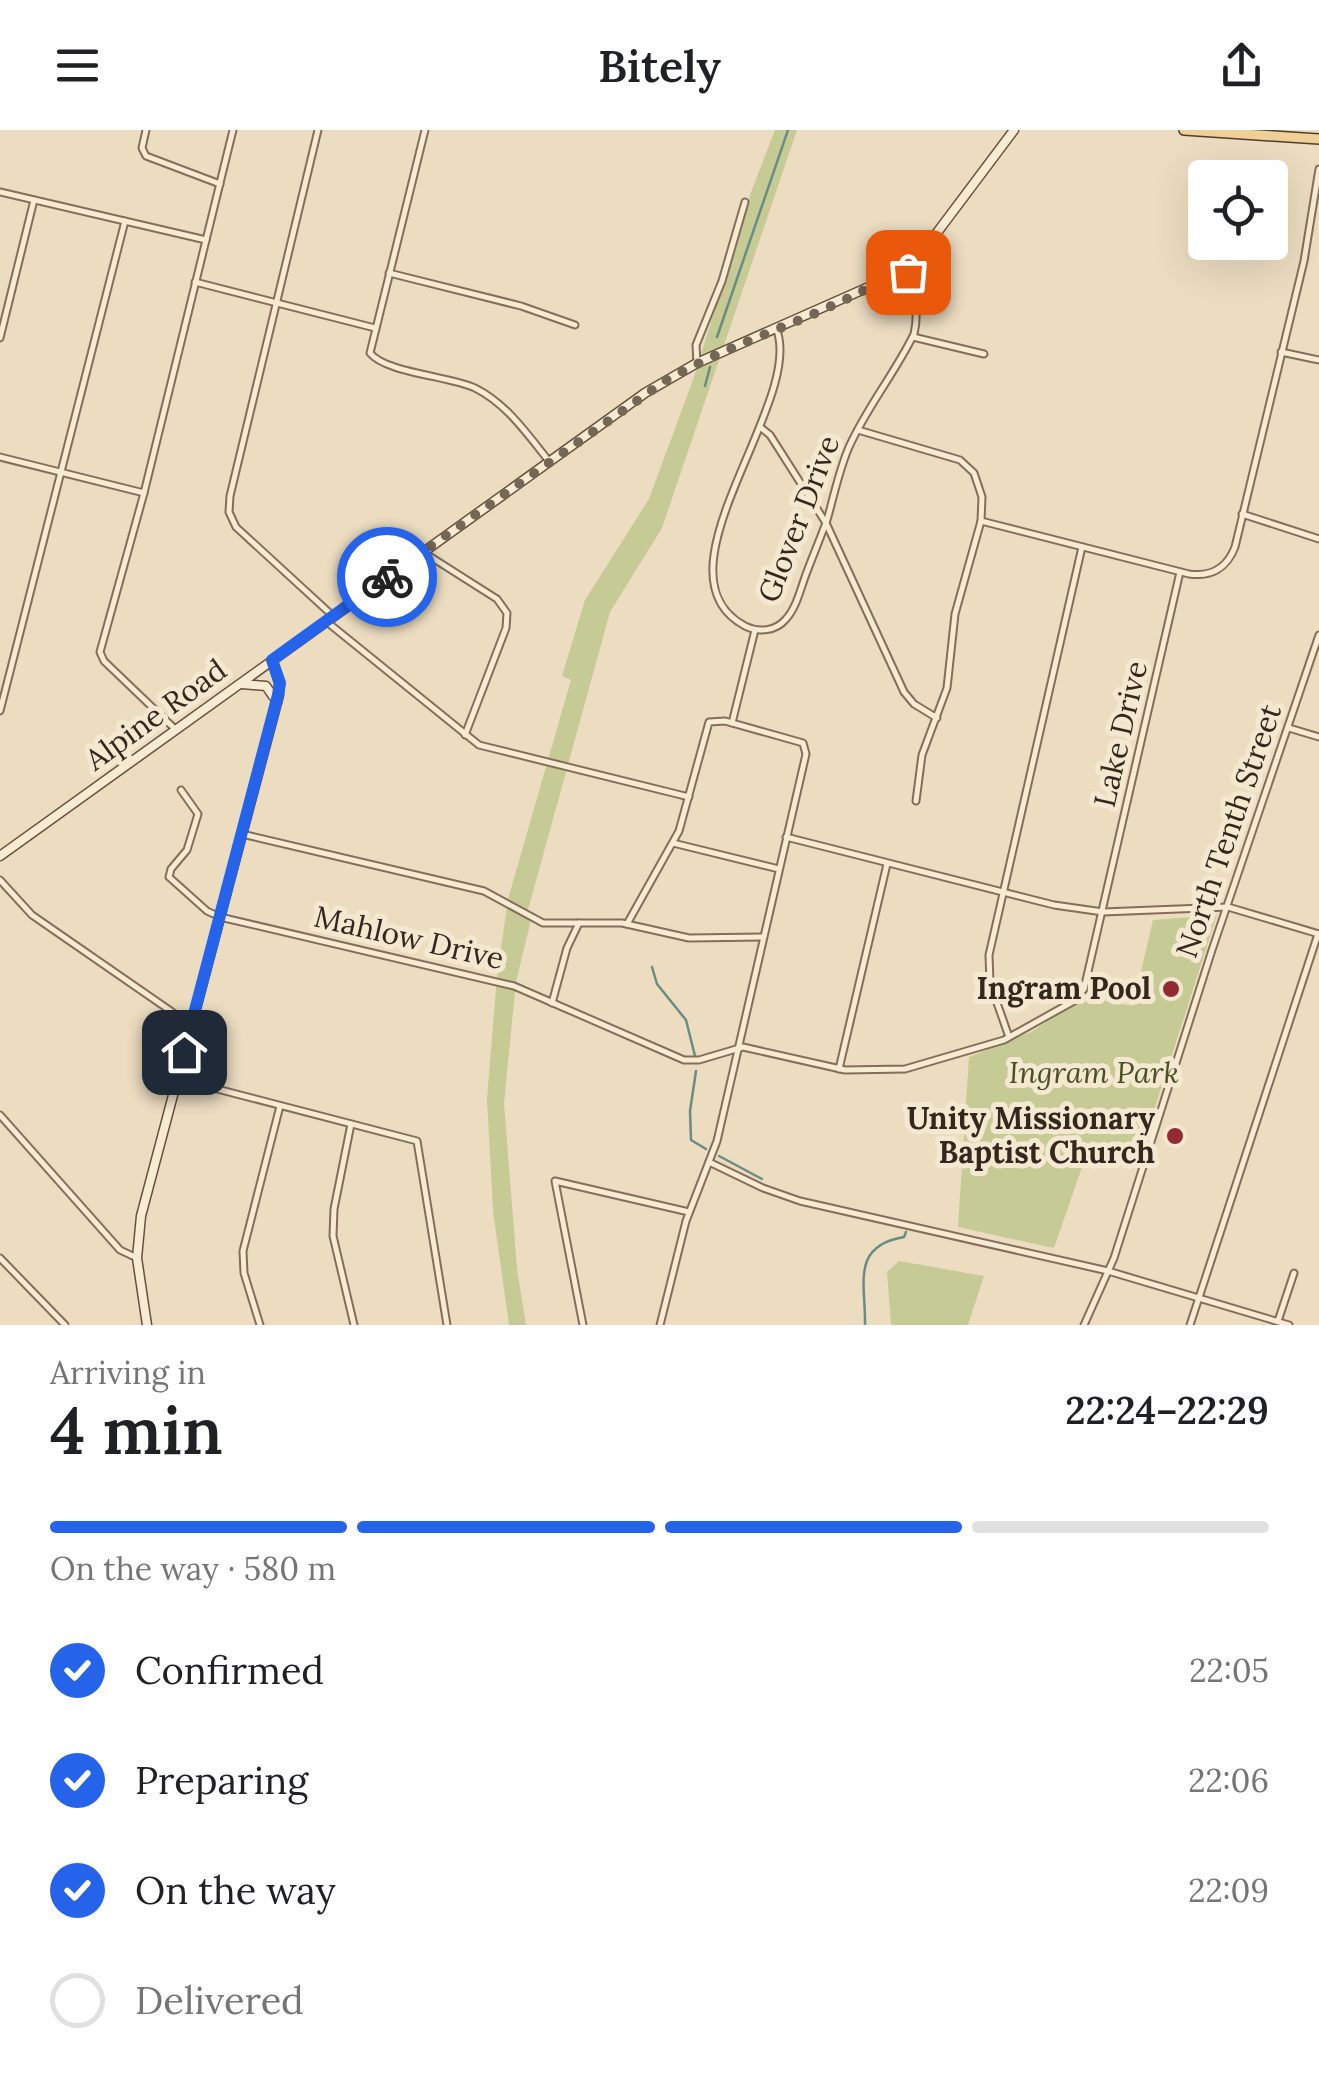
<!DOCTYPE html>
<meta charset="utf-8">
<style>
:root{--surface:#fff;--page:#f6f6f6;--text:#202124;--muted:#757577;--line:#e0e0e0;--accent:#2563eb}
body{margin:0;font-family:Lora,serif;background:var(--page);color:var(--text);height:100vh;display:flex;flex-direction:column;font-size:38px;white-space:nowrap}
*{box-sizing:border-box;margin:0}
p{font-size:32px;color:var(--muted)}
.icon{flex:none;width:55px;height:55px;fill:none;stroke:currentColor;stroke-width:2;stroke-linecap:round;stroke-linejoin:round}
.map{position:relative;height:1195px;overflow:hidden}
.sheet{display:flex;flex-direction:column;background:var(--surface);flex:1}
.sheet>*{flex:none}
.tools{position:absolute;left:1188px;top:30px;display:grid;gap:20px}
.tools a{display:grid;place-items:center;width:100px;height:100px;border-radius:10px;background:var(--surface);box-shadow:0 10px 40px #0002;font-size:50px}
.pin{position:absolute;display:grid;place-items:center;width:85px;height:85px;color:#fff;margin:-42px;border-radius:20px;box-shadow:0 5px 15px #0006}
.courier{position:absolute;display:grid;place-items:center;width:100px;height:100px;margin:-50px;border:8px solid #2563eb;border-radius:50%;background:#fff;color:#222;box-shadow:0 2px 12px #0007}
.headline em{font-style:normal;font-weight:600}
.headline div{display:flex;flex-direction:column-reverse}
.headline{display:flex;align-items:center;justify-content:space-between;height:170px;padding:0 50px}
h1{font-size:65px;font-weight:600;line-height:75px}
.bar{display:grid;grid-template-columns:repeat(4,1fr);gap:15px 10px;align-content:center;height:120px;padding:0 50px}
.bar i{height:12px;border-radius:8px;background:var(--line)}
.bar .selected{background:var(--accent)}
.bar p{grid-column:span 4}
ol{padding:0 50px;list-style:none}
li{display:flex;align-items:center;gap:30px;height:110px}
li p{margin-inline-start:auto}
li .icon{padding:10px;border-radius:50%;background:var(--accent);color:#fff;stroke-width:4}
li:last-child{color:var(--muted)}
li i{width:55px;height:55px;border:5px solid var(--line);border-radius:50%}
header{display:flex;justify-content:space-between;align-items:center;height:130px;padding:0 50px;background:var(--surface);font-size:45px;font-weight:600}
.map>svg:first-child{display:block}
</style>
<header><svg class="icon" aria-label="menu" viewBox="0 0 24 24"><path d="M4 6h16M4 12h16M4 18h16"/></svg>Bitely<svg class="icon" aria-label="share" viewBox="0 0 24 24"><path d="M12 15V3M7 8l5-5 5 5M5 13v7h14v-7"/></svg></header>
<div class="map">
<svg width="1319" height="1195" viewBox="0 0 1319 1195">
<rect width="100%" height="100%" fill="#ecddc1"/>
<!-- green -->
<g fill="#c6ca95">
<path d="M775,0H797L662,398L610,482L528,780L530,794L516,852L504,973L517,1139L526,1195H509L493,1081L487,969L497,847L508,769L571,550L562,546L585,470L649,369L694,247L751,62Z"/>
<path d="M1217,785L1140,1024L1091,1011L1054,1118L958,1097L969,927L1031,902L1085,867L1133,876L1153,790Z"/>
<path d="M899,1131L984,1146L968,1195H891L887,1142Z"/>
</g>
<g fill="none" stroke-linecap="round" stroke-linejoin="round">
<!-- stream -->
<g stroke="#6b8c82" stroke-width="2.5">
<path d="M717,207L788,0"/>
<path d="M705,256L710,237"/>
<path d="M652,837L657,854L686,890L695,926"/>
<path d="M696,941L690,981L691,1010L706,1019"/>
<path d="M719,1026L762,1049"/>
<path d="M865,1195C866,1155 850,1116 904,1107L906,1102"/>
</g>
<defs>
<g id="street">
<path d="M146,0L142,18L146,26L220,54"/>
<path d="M318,0L230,366L229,382L236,397L333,486"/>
<path d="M425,0L370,223C386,243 449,246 475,258C507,274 527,304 549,331"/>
<path d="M0,62L206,110"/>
<path d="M389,143L521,176L575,195"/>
<path d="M195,152L375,198"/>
<path d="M776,198C807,271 647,444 745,496C759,503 776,501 786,489C796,478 800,461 805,447C812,428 820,409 827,390C834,366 839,340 849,317C867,277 895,243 914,204C919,184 915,153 905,136"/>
<path d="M913,207L984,224"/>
<path d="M0,208L34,70"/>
<path d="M1281,222L1319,230"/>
<path d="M697,233L696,215L722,151L745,72"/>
<path d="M760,297L770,305L826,393L904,562L914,574L937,588"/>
<path d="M858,300L960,330L974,343L982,367L981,391L955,484L947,558L922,625L916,671"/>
<path d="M0,327L144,363"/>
<path d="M1242,384L1319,409"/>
<path d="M981,391L1189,444C1211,447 1227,438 1235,417L1304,131L1319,39"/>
<path d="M423,422L497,469L507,483L506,498L465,605"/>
<path d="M327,492L479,615L689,667"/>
<path d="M0,581L125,91"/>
<path d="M732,593L755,500"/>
<path d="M1289,598L1319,607"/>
<path d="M175,599L104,531L100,522L144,363L233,0"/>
<path d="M181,660L198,684L187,720L171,739L169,747L207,781L220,787L514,856L684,930H699L743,917L845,940L905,939L1004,910L1074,871L1084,859L1180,442"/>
<path d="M242,704L484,761L543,793H622L689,808L763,807"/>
<path d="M786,707L1054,775L1103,782L1228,777L1319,804"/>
<path d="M673,713L779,739"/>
<path d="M0,750L32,785L191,895"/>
<path d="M627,794L679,701L709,592L725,591L803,613L806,624L717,1011L686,1091L660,1195"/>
<path d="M552,873L567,818L579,793"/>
<path d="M1009,907L990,853L989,825L1082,417"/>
<path d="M839,939L887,734"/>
<path d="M179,949L417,1011L447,1195"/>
<path d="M0,985L120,1120L137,1128"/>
<path d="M351,994L334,1079L333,1106L354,1195"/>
<path d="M709,1032L763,1058L800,1071L1108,1141L1289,1195"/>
<path d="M0,1128L65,1195"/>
<path d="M1278,1191L1294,1143"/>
<path d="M260,1195L244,1143L243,1121L280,976"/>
<path d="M583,1195L555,1051L689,1082"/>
<path d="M1084,1195L1114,1128L1212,820L1319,505"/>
<path d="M1190,1195L1318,804"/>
</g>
<g id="secondary">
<path d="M242,554L266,556L277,572"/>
<path d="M0,726L645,263L697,233L871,156L905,136L936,104L1014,0"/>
<path d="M147,1195L137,1128L141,1086L279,565V553L272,530"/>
</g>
<path id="primary" d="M1184,0L1319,9"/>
</defs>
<!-- street casing -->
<use href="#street" stroke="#856e59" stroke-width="9"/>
<!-- secondary casing -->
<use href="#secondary" stroke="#67503c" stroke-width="11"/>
<!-- primary casing -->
<use href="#primary" stroke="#533d2d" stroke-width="12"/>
<!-- street -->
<use href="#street" stroke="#f8ebd4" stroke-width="5"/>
<!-- secondary -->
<use href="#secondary" stroke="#f8ebd4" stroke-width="8"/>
<!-- primary -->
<use href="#primary" stroke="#efd099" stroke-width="9"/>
</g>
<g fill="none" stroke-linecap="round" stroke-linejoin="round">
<!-- done -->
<path stroke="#756756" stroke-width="10" stroke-dasharray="0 18" d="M387,447L665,251C742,207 832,185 905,136L908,142"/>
<!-- route -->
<path stroke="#2563eb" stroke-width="12" d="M184,922L278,565L280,553L272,530L387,447"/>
</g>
<!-- markers -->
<g fill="#932b31" stroke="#f4e8d0" stroke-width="4">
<circle cx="1171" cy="859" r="10"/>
<circle cx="1175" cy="1006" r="10"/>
</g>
<g text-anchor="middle" stroke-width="10" stroke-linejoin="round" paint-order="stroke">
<!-- street labels -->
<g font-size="30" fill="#35271d" stroke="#f4e8d0">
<text transform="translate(799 389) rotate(-69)" y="10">Glover Drive</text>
<text transform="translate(156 585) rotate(-36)" y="10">Alpine Road</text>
<text transform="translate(1121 604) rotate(-77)" y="10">Lake Drive</text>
<text transform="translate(1229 701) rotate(-71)" y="10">North Tenth Street</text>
<text transform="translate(409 808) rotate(13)" y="10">Mahlow Drive</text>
</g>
<!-- poi labels -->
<g font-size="30" font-weight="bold" fill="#35271d" stroke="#f4e8d0" text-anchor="end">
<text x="1151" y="869">Ingram Pool</text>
<text x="1155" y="999">Unity Missionary<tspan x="1155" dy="34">Baptist Church</tspan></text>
</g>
<!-- park labels -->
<g font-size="30" font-style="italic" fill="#485124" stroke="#f4e8d0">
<text x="1094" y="953">Ingram Park</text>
</g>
</g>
</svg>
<div class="tools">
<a><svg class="icon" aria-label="locate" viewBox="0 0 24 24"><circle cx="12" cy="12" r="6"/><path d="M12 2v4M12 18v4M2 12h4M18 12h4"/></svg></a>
</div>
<div class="pin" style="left:908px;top:142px;background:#ea580c"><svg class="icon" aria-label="bag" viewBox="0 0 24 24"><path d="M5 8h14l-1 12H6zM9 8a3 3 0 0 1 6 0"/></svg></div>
<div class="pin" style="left:184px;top:922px;background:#1f2937"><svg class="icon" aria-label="home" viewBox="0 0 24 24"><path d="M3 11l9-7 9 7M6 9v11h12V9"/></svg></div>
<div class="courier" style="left:387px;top:447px"><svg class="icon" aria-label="bike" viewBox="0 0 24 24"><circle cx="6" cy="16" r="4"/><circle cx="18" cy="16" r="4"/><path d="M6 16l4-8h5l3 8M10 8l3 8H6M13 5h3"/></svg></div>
</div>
<section class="sheet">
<div class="headline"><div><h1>4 min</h1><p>Arriving in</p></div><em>22:24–22:29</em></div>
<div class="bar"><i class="selected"></i><i class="selected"></i><i class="selected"></i><i></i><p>On the way · 580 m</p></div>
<ol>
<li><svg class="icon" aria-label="check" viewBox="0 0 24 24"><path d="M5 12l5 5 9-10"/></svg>Confirmed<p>22:05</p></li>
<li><svg class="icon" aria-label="check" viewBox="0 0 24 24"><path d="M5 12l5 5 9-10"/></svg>Preparing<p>22:06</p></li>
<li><svg class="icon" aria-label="check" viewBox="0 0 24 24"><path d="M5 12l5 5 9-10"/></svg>On the way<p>22:09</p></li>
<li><i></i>Delivered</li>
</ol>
</section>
